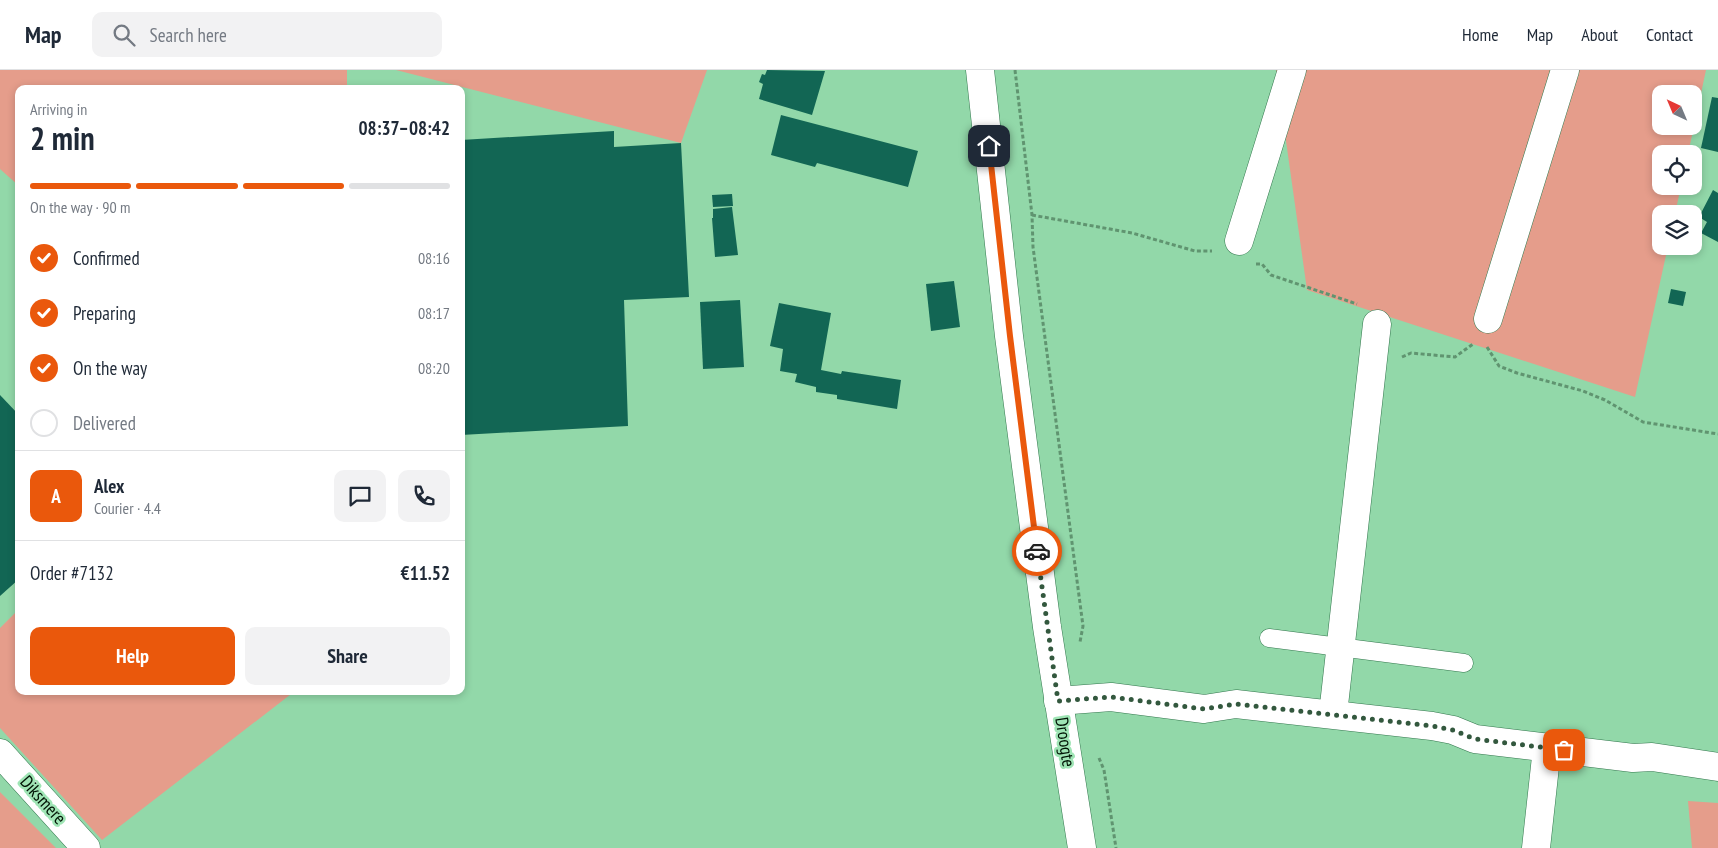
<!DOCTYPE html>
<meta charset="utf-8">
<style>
:root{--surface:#fff;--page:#f2f2f3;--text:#1f2937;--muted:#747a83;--line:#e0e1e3;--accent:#ea580c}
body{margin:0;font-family:"PT Sans Narrow",sans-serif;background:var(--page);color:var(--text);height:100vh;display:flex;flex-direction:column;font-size:19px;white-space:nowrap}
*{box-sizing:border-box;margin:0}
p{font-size:16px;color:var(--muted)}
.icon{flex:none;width:28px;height:28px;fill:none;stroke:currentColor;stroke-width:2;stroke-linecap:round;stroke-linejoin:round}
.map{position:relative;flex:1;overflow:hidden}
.side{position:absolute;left:15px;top:15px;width:450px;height:610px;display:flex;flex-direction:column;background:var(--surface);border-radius:10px;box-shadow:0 2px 8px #0003}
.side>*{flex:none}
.needle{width:32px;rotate:316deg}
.tools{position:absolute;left:1652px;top:15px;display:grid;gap:10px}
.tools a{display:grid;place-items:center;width:50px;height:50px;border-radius:10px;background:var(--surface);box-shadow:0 2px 8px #0003;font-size:25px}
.pin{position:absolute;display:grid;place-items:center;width:42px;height:42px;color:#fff;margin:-21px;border-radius:10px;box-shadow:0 2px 8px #0006}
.courier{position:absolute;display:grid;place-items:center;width:50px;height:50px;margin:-25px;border:4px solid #ea580c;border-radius:50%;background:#fff;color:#222;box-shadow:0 1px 6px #0007}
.headline em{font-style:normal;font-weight:600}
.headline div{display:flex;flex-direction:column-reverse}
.headline{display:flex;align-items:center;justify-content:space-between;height:85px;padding:0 15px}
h1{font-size:32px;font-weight:600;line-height:38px}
.bar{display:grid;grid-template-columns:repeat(4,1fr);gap:8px 5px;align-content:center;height:60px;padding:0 15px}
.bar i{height:6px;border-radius:4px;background:var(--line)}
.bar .on{background:var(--accent)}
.bar p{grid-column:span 4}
.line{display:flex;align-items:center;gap:12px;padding:0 15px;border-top:1px solid var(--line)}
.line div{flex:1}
.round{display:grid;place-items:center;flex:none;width:52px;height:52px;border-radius:10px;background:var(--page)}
ol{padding:0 15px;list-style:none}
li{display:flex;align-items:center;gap:15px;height:55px}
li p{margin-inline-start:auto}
li .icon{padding:5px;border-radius:50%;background:var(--accent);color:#fff;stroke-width:4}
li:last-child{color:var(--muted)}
li i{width:28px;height:28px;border:2px solid var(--line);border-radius:50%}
.button{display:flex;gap:10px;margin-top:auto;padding:10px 15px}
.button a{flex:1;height:58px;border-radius:10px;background:var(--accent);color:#fff;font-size:20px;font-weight:600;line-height:58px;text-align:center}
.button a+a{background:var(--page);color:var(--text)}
header{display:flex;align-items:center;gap:30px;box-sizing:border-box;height:70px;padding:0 25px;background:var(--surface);border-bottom:1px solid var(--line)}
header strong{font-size:24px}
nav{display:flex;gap:28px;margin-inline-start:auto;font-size:18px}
.search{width:350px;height:45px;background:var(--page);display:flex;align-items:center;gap:12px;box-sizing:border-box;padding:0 18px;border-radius:10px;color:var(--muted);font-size:19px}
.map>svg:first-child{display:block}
</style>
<header>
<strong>Map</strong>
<div class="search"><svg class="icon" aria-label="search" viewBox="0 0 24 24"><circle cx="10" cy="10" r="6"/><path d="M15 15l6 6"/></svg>Search here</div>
<nav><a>Home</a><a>Map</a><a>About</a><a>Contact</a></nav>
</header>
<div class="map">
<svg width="1718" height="778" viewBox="0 0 1718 778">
<rect width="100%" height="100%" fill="#92d8a9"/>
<!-- green -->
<g fill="#e59d8b" fill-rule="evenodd">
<path d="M0,0H347V19H19V116L0,99Z"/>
<path d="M396,0H707L681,73Z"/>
<path d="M1276,0H1706L1688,84H1661V116H1681L1675,144H1661V176H1668L1635,327L1307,220ZM1661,24H1694V56H1661Z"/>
<path d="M19,539V621H295L102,770L0,658V558Z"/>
<path d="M0,722L56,778H0Z"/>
<path d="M1688,731L1718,733V778H1692Z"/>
</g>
<!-- building -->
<g fill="#126654">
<path d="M767,0L825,1L812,45L759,29L763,14L759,12L762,4L765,5Z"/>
<path d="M1712,27L1718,28V82L1701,78Z"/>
<path d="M781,45L918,81L908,117L817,93L815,97L771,85Z"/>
<path d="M614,61V77L681,73L689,227L624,230L628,356L461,365V70Z"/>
<path d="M1713,120L1718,123V172L1701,163L1707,152L1699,147Z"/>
<path d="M732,124L733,136L713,137L712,125Z"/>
<path d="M732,137L738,185L715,187L712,148H713V139Z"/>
<path d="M954,211L960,257L931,261L926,214Z"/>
<path d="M1671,219L1686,222L1683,236L1668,233Z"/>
<path d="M740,230L744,297L703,299L700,232Z"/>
<path d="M779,233L831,243L821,300L841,304L842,301L901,310L897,339L837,329V325L816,322V317L795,312L797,304L780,301L783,279L770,276Z"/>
<path d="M0,325L19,345V509L0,526Z"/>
</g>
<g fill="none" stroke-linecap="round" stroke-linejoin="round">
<defs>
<path id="lane" d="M1269,568L1464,593"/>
<g id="street">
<path d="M980,0L1009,266L1047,557L1082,778"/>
<path d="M1239,171L1292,0"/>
<path d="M1488,249L1565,0"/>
<path d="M1058,631L1111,627L1204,639L1236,634L1432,656L1453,660L1475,669L1633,688L1652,687L1718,697"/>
<path d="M1333,644L1377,254"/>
<path d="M0,683L86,778"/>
<path d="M1536,778L1547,678"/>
</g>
</defs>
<!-- lane casing -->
<use href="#lane" stroke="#32774d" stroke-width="19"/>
<!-- street casing -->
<use href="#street" stroke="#32774d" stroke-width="29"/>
<!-- path -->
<g stroke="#609470" stroke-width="3" stroke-dasharray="4 2.5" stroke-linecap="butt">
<path d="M1015,0L1032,145L1033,177L1083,556L1080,572"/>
<path d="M1032,145L1132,163L1195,181H1212"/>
<path d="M1256,194H1262L1271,205L1357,234"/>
<path d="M1487,277L1499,296L1517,303L1583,321L1605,330L1643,352L1718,364"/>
<path d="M1402,287L1411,283L1455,287L1473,274"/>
<path d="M1099,688L1104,700L1116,778"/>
</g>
<!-- lane -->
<use href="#lane" stroke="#fff" stroke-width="18"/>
<!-- street -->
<use href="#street" stroke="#fff" stroke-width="28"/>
</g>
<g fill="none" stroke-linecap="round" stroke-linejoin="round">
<!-- done -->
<path stroke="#33583e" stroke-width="5" stroke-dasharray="0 9" d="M1037,481L1058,631L1111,627L1204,639L1236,634L1432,656L1453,660L1475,669L1564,680"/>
<!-- route -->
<path stroke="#ea580c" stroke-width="6" d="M989,76L1010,266L1037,481"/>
</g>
<g text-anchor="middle" stroke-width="5" stroke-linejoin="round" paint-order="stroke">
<!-- street labels -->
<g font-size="18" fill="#001304" stroke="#9fe5b5">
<text transform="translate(1065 672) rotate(81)" y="6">Droogte</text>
<text transform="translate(43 730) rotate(48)" y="6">Diksmere</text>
</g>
</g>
</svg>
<div class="tools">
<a><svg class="needle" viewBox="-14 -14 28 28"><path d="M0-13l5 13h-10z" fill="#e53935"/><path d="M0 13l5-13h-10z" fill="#747a83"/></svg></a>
<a><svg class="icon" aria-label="locate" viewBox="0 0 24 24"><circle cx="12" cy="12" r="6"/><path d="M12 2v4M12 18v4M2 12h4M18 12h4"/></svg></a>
<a><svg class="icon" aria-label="layers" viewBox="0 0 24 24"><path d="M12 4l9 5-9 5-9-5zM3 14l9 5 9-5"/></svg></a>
</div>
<div class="pin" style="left:1564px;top:680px;background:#ea580c"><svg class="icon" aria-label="bag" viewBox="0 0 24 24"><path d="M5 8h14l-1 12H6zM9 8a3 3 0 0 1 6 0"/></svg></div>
<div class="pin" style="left:989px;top:76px;background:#1f2937"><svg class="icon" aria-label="home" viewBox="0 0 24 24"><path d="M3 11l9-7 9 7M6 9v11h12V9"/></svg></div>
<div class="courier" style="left:1037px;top:481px"><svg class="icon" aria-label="car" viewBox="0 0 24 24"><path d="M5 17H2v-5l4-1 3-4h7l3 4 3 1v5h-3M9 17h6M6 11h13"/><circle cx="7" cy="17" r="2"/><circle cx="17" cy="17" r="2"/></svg></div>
<section class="side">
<div class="headline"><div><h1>2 min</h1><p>Arriving in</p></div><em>08:37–08:42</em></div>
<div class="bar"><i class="on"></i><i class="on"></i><i class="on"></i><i></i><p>On the way · 90 m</p></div>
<ol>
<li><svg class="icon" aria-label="check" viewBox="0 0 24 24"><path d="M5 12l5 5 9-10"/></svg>Confirmed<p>08:16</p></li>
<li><svg class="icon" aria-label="check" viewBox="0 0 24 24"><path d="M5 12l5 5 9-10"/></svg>Preparing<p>08:17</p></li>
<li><svg class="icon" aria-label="check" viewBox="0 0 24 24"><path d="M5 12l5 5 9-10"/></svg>On the way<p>08:20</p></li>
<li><i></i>Delivered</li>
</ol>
<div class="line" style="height:90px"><b class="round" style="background:var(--accent);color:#fff">A</b><div><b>Alex</b><p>Courier · 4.4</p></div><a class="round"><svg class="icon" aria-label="chat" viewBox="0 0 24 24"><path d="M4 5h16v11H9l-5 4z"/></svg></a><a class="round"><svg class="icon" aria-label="phone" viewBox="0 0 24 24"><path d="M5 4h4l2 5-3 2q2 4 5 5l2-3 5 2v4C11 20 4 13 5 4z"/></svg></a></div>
<div class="line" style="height:65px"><div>Order #7132</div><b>€11.52</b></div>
<div class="button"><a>Help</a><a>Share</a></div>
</section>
</div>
